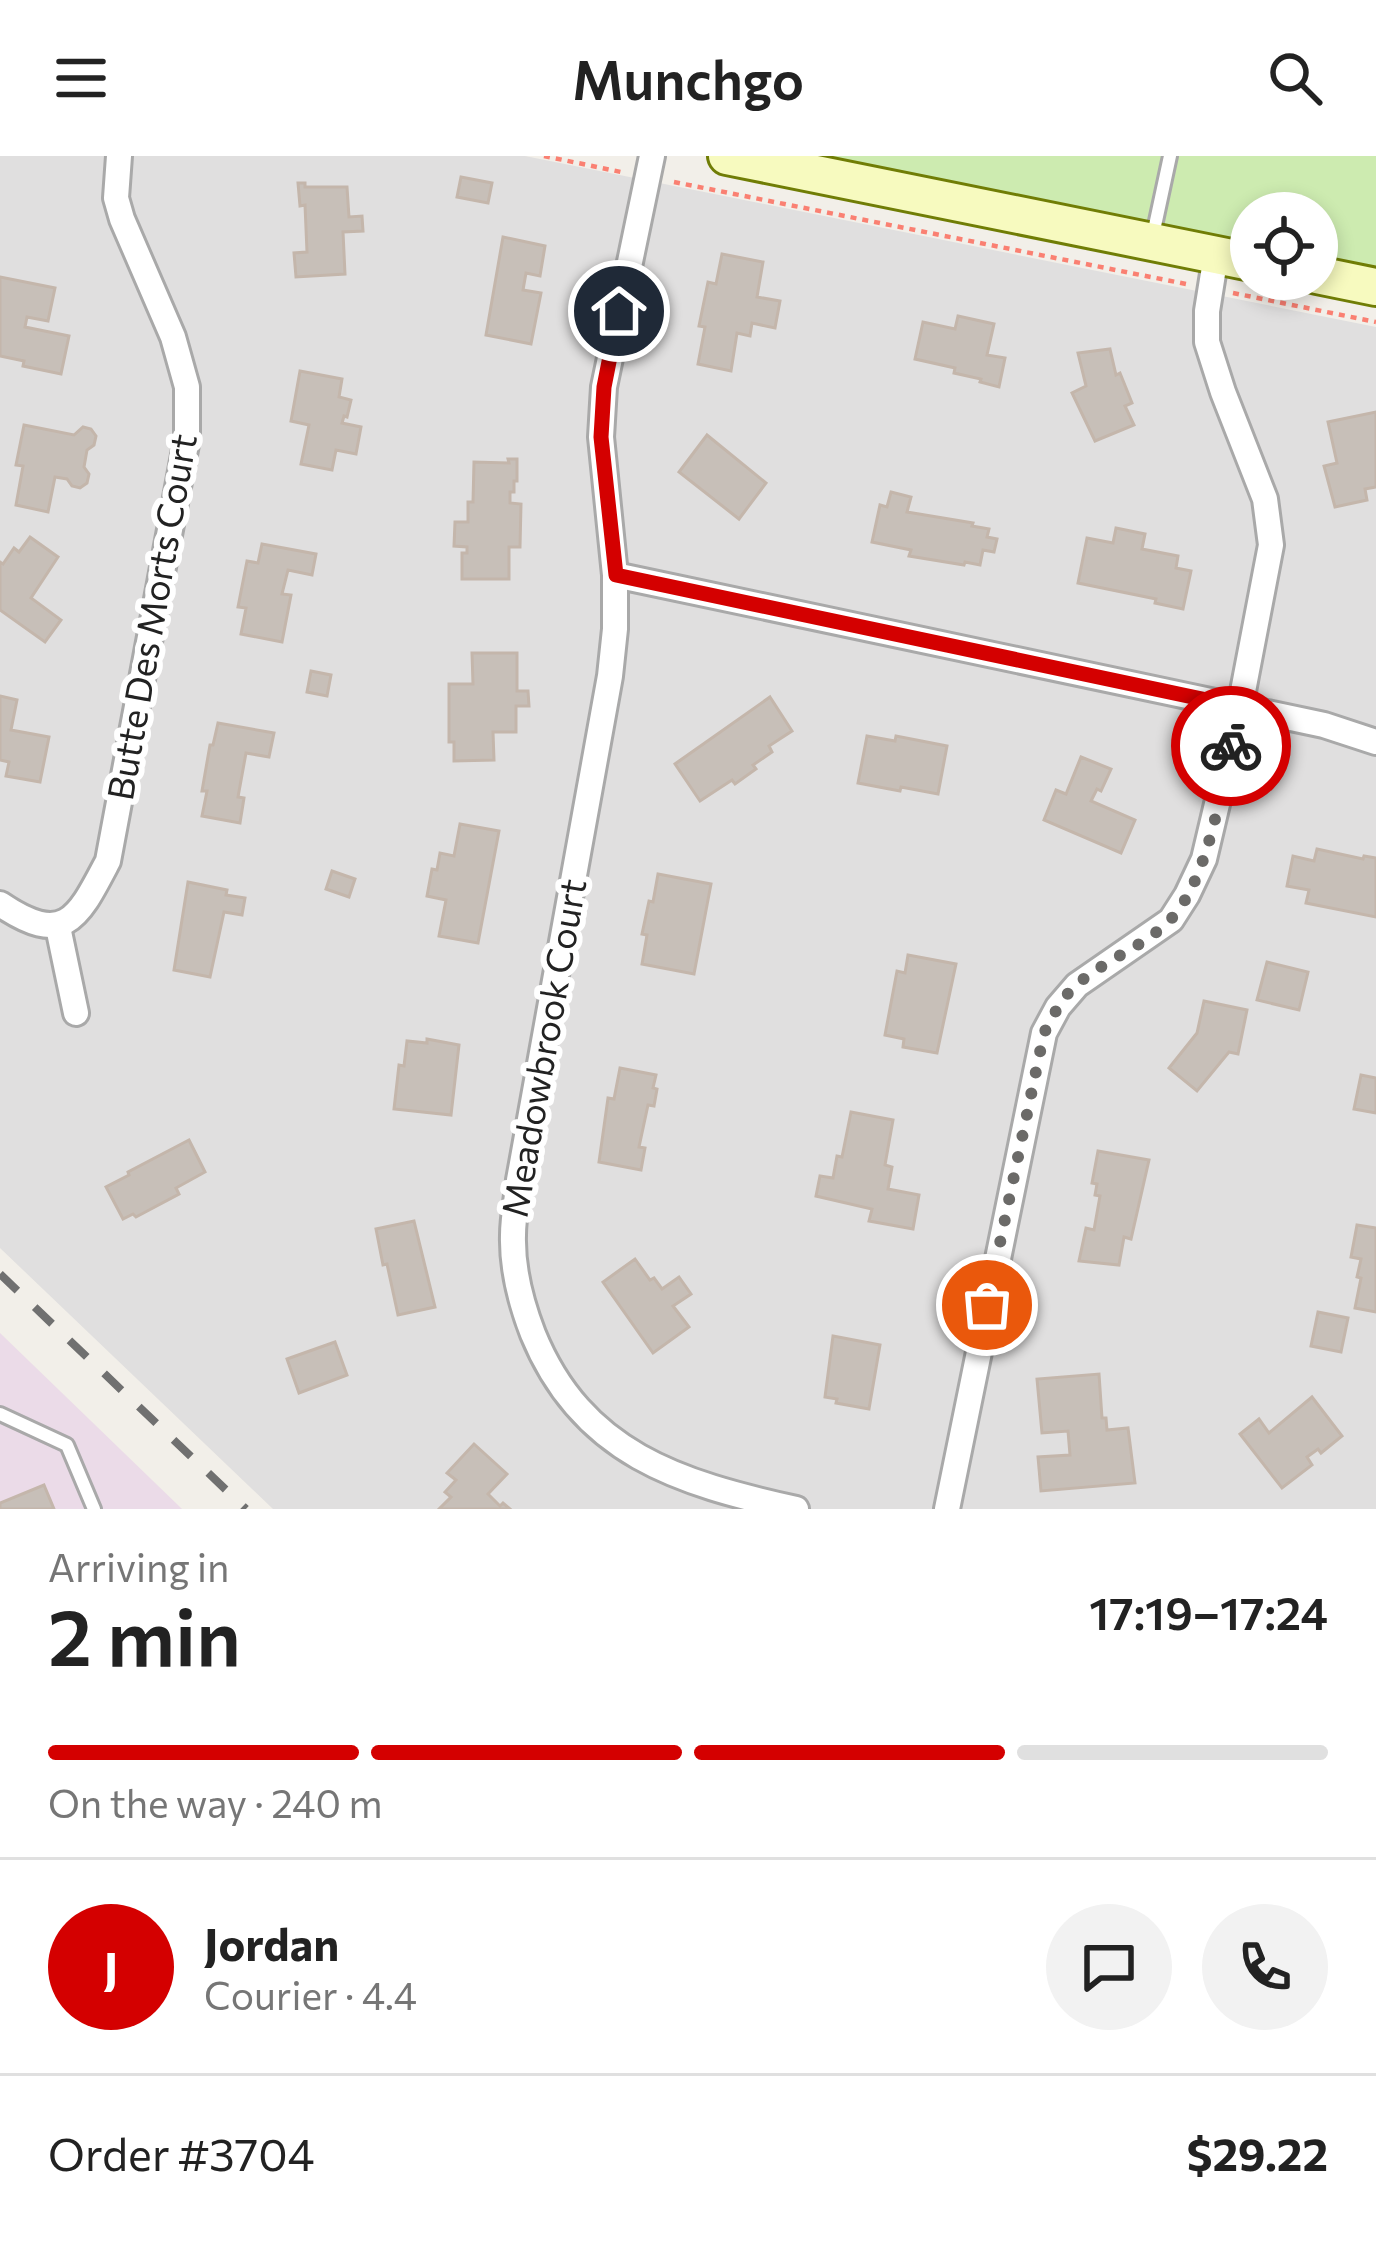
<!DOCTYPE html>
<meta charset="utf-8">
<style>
:root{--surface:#fff;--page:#f2f2f2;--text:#222;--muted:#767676;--line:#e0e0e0;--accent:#d40000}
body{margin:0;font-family:Commissioner,sans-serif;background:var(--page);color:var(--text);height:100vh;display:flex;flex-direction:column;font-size:45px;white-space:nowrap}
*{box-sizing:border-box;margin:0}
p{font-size:39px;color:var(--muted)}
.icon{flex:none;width:66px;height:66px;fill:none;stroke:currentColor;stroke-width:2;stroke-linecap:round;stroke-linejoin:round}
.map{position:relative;height:1353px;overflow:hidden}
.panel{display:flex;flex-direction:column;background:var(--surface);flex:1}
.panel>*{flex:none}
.buttons{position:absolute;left:1230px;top:36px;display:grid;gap:24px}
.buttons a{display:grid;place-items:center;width:108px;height:108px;border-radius:50%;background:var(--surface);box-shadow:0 6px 18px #0003;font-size:60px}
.pin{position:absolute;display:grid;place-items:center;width:102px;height:102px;color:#fff;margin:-51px;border:6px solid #fff;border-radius:50%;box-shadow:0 3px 12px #0007}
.courier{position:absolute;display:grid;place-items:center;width:120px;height:120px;margin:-60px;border:9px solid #d40000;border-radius:50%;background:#fff;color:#222;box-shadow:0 3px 15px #0007}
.overview em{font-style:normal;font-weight:600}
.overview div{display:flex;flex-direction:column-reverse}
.overview{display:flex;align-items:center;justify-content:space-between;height:204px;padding:0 48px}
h1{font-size:78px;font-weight:600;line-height:90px}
.bar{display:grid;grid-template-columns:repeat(4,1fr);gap:18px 12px;align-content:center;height:144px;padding:0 48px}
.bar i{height:15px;border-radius:9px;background:var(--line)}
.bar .active{background:var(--accent)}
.bar p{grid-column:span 4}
.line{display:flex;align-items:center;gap:30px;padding:0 48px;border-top:3px solid var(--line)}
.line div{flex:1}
.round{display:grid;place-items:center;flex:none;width:126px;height:126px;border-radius:63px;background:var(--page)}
header{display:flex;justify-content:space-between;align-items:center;height:156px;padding:0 48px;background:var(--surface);font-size:54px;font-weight:600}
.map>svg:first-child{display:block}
</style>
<header><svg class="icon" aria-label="menu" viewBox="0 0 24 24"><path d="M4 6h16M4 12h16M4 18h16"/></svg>Munchgo<svg class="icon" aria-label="search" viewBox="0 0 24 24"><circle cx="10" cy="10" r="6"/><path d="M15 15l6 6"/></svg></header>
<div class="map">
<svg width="1376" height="1353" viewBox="0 0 1376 1353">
<rect width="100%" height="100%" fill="#f2efe9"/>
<!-- residential -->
<path fill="#e0dfdf" d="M0,0H525L1376,171V1353H273L0,1092Z"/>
<!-- industrial -->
<path fill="#ebdbe8" d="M0,1177L182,1353H0Z"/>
<!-- grass -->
<path fill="#cdebb0" d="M827,0H1376V113L1317,101V57H1251V88Z"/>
<!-- building -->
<g fill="#c7bfb8" stroke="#c4b6ab" stroke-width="3">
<path d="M461,21L492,27L488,47L457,41Z"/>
<path d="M298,27H305V31H347L349,61L362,60L363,75L343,76L345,118L296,121L294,97L307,96L305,49L300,50Z"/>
<path d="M503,81L545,90L540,120L526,117L523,134L541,137L531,188L486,179Z"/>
<path d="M722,98L763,106L757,141L780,145L775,172L752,167L750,180L737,177L731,215L698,208L705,171L699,170L708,126L716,128Z"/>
<path d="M0,121L55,132L48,165L27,161L25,171L69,180L61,218L23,210L24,205L0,200Z"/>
<path d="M958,160L994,168L987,199L1005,202L999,231L980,226L981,223L954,217L955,212L915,203L923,166L955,173Z"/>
<path d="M1110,193L1116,219L1120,217L1132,247L1125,250L1134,269L1095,285L1072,237L1086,230L1078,197Z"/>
<path d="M300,215L342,223L339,241L351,244L347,261L344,260L342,267L361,271L356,298L336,294L332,314L301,308L309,269L291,265Z"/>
<path d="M1376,256V331L1365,333L1367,344L1335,351L1324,310L1337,307L1328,266Z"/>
<path d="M24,269L74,279L83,271L91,273L96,280L94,289L87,294L84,311L89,318L87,327L80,332L72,330L67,323L55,321L48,356L16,349L23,310L16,309Z"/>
<path d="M707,279L766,327L739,363L679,316Z"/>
<path d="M508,303H517V325H514V336H510V347L521,348L520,391H509V423H462V397H467V391L454,390L455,366H468V346H473L474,306L509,307Z"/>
<path d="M891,336L911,341L907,356L973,367L972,370L989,373L987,381L997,383L994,396L983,394L980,409L965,406L964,409L909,400L911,394L872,386L880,349L887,351Z"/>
<path d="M1116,372L1145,378L1142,393L1178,400L1176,412L1191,415L1183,453L1155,447L1156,443L1078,427L1087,382L1113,387Z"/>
<path d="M30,381L58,401L31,442L61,464L45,486L0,454V406L3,408L14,392L19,396Z"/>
<path d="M262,388L316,398L312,419L288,414L282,438L291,439L282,486L241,478L246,452L238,451L247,405L258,407Z"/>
<path d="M472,497H517V535H528L529,550H516V576H493L494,604L454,605V586H449V528H473Z"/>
<path d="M311,515L331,519L327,540L307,536Z"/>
<path d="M0,540L17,544L11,574L49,581L40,626L6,620L9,606L0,604Z"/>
<path d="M770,541L792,575L769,590L772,596L753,609L756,613L735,628L732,624L700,645L675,608Z"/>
<path d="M218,567L274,577L269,601L246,597L238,641L244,642L240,667L202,660L207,635H202L210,589H213Z"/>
<path d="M867,580L895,585L896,580L947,590L938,638L901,631L900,635L858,627Z"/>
<path d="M1081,601L1111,613L1101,635L1097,633L1091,645L1135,664L1121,697L1044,664L1056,634L1066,638Z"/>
<path d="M460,668L499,675L478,787L439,780L446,744L427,740L432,713L437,714L440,697L454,700Z"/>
<path d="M1317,693L1363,703L1364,700L1376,702V761L1306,747L1309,734L1287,730L1293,700L1314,705Z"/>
<path d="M332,715L355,723L349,741L326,733Z"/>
<path d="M658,718L711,728L694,818L642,808L647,779L642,778L649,745L653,746Z"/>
<path d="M188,726L227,734L226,739L245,742L242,759L224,756L210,821L174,814Z"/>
<path d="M908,799L956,808L937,897L903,891L904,883L885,879L897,815L905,817Z"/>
<path d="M1267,806L1308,816L1299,854L1257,844Z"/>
<path d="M1204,845L1247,854L1238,898L1229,896L1197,935L1169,912L1197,877Z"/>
<path d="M427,883L459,889L451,959L394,953L399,909L404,910L407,885L427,887Z"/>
<path d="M620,912L656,919L653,932L657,933L654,950L648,949L639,991L645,992L641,1014L599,1006L608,942L614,943Z"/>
<path d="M1361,919L1376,922V957L1354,953Z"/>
<path d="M851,956L893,964L885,1009L892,1011L888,1033L919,1039L913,1073L869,1065L872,1053L816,1040L820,1020L833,1022L837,1000L842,1001Z"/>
<path d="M189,984L205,1016L176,1032L179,1038L136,1061L133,1058L123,1063L106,1031L129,1019L128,1016Z"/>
<path d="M1098,995L1149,1004L1131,1083L1124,1081L1119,1109L1079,1105L1086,1072L1094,1074L1100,1040L1095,1039L1097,1028L1092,1027Z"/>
<path d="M414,1065L435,1151L398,1159L387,1108L383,1109L376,1073Z"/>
<path d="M1357,1069L1376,1072V1156L1355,1152L1361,1122L1357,1121L1361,1103L1351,1101Z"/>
<path d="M635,1103L650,1124L654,1122L662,1133L679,1121L691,1138L673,1150L689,1171L653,1197L603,1126Z"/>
<path d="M1318,1156L1348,1162L1341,1196L1311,1190Z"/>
<path d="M833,1180L880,1189L869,1253L836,1247L837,1243L825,1241Z"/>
<path d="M335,1186L347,1219L299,1237L287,1203Z"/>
<path d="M1099,1218L1102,1262H1106L1107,1274L1128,1272L1135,1327L1041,1335L1038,1301L1070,1299L1068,1275L1042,1277L1037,1223Z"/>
<path d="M1312,1241L1342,1280L1321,1297L1318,1293L1307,1301L1312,1309L1282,1332L1240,1278L1259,1263L1269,1277Z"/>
<path d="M474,1288L507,1318L488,1338L500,1350L503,1347L510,1353H439L451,1341L445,1336L456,1324L447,1317Z"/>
<path d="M44,1329L54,1353H0V1347Z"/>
</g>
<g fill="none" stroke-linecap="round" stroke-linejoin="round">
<defs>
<g id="lane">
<path d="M1153,79L1170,0"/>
<path d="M0,1258L67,1289L94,1353"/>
</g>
<g id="street">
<path d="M652,0L604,231L601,281L615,419V473L610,520L519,1024C517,1042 513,1061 513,1079C512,1113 521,1147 533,1178C582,1298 679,1327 796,1353"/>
<path d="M615,419L1324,569L1376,586"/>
<path d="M0,748C65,792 78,762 108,705L187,283V231L173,181L122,63L116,42L119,0"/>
<path d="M58,771L76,857"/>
<path d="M947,1353L1044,877L1058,851L1077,829L1171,764L1187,739L1204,703L1240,551L1271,389L1265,343L1223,236L1207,186V155L1216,99"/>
</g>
<g id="secondary">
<path d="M727,0L1251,106"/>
<path d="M1317,119L1376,131"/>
</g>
</defs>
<!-- lane casing -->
<use href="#lane" stroke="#a9a9a9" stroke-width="18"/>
<!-- street casing -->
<use href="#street" stroke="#a9a9a9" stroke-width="30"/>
<!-- secondary casing -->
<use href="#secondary" stroke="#707d05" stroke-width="42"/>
<!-- path -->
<g stroke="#fa8072" stroke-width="4.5" stroke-dasharray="6 6" stroke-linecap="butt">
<path d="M544,0L621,16"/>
<path d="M674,26L1186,128"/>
<path d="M1233,137L1376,166"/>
</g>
<!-- lane -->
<use href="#lane" stroke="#fff" stroke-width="12"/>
<!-- street -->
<use href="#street" stroke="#fff" stroke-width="24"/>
<!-- secondary -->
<use href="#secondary" stroke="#f7fabf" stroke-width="36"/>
<!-- rail -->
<path stroke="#707070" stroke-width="8" stroke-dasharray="24 24" stroke-linecap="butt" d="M0,1118L246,1353"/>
</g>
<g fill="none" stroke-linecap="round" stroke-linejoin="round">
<!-- done -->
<path stroke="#6b6a68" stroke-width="12" stroke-dasharray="0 21.6" d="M987,1149L1044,877C1053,860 1061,843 1075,830C1103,805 1141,792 1168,766C1206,730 1220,640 1231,590"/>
<!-- route -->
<path stroke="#d40000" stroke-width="15" d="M619,155L604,231L601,281L616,419L1240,551L1231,590"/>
</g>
<g text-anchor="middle" stroke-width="12" stroke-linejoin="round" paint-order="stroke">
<!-- street labels -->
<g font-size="36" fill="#222" stroke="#fff">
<text transform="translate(152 461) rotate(-80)" y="13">Butte Des Morts Court</text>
<text transform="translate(544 892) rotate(-80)" y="13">Meadowbrook Court</text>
</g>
</g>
</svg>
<div class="buttons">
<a><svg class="icon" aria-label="locate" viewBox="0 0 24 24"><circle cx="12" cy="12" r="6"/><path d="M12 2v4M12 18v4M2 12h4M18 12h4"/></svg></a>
</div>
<div class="pin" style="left:987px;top:1149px;background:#ea580c"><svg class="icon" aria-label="bag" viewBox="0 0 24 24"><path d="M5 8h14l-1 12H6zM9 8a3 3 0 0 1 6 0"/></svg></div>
<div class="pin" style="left:619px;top:155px;background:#1f2937"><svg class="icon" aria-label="home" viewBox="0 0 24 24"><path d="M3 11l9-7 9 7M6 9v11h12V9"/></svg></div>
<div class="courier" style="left:1231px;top:590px"><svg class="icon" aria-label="bike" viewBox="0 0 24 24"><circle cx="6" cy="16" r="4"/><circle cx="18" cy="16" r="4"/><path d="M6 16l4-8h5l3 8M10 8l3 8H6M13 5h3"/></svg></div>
</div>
<section class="panel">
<div class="overview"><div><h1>2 min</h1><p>Arriving in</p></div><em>17:19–17:24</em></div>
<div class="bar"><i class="active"></i><i class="active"></i><i class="active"></i><i></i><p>On the way · 240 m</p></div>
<div class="line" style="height:216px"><b class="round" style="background:var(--accent);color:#fff">J</b><div><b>Jordan</b><p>Courier · 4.4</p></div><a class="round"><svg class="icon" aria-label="chat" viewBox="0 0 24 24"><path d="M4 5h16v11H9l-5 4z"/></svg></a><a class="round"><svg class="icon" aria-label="phone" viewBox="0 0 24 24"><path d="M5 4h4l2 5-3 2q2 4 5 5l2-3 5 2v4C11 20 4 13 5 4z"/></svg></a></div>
<div class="line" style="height:156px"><div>Order #3704</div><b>$29.22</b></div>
</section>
